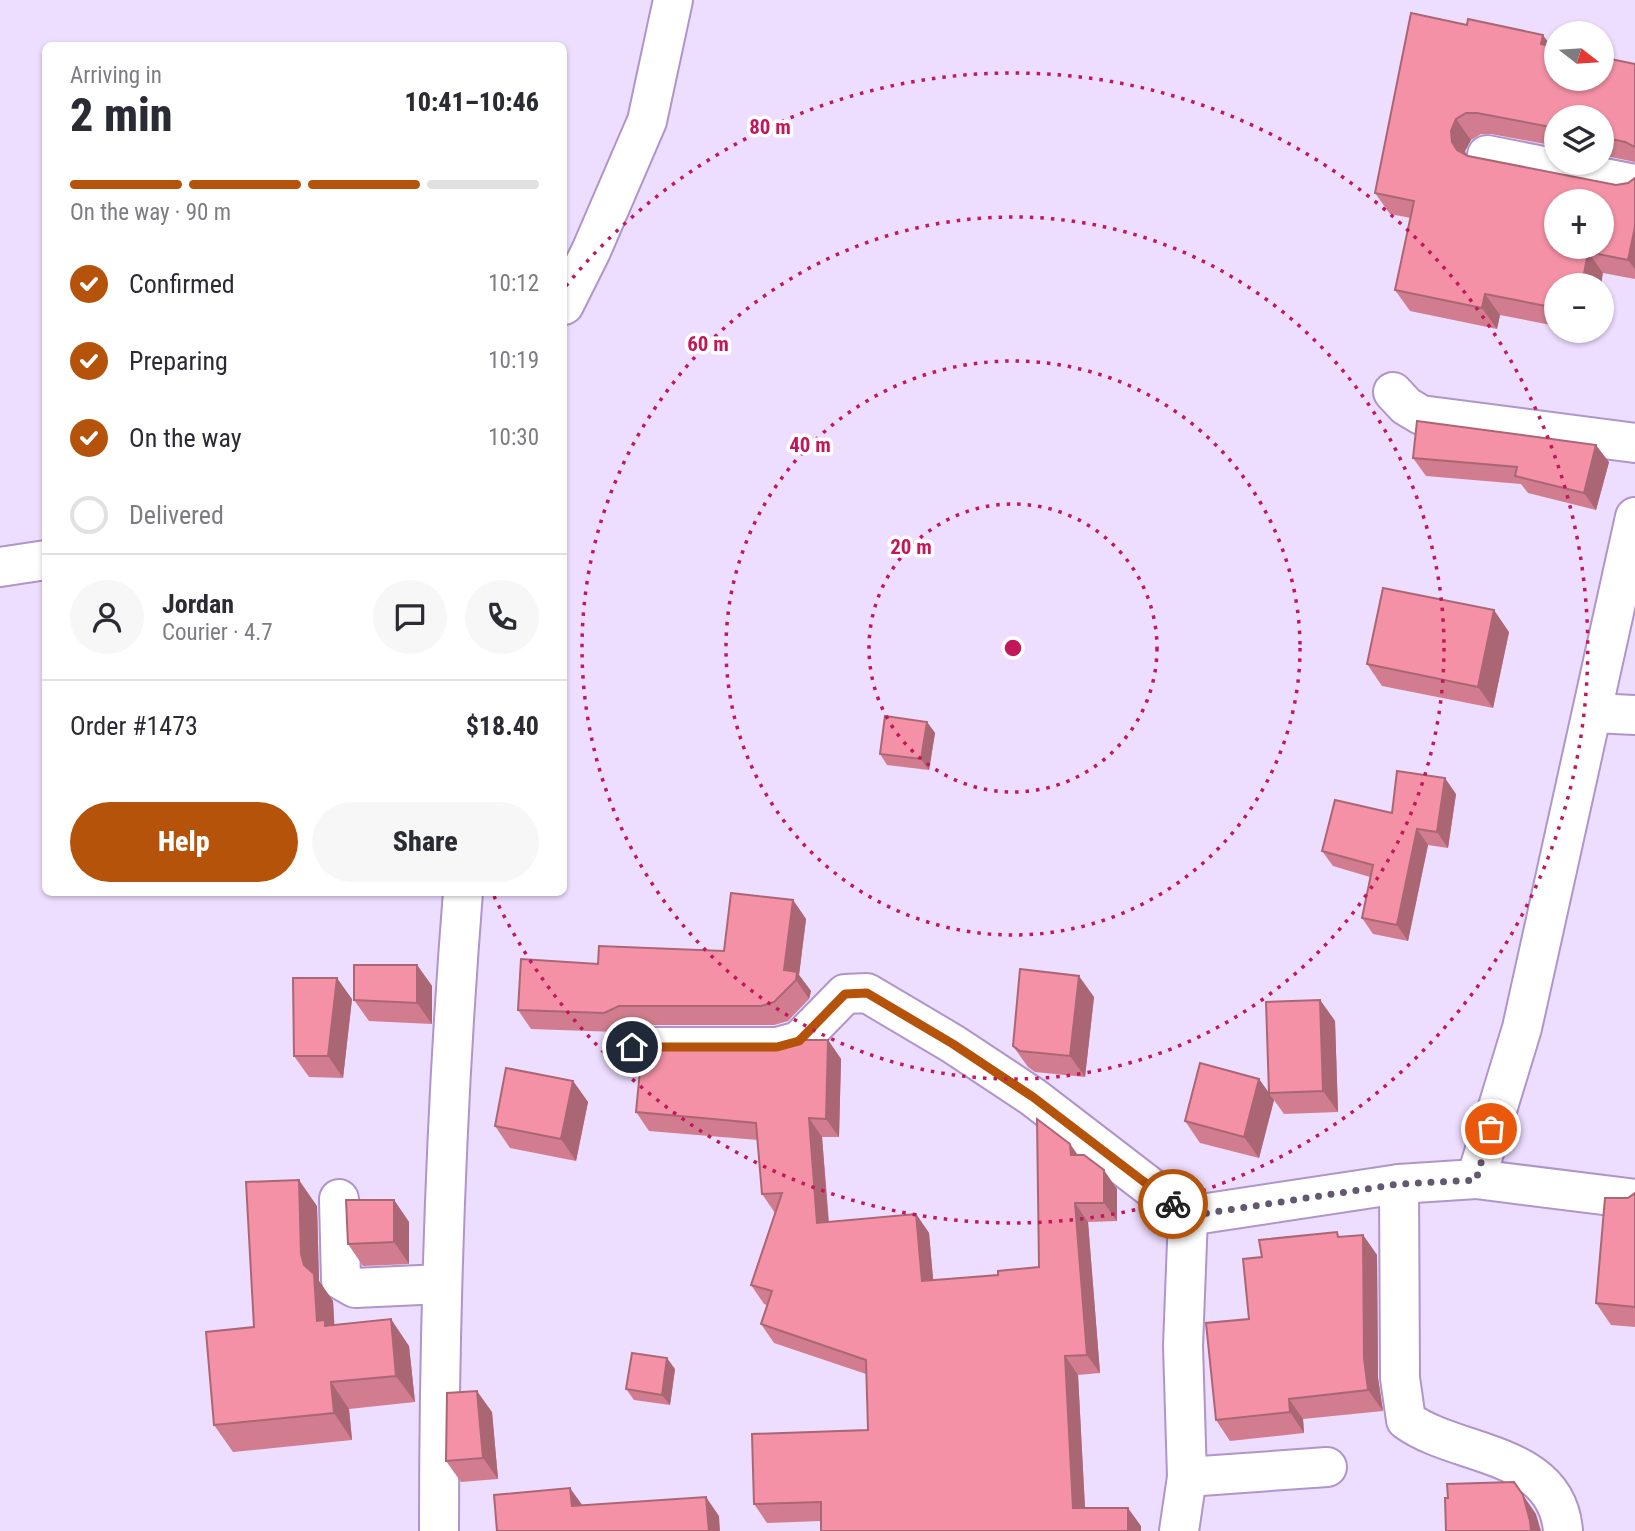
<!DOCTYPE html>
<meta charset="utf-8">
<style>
:root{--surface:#fff;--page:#f7f7f7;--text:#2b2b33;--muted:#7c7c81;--line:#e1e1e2;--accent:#b45309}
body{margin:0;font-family:"Roboto Condensed",sans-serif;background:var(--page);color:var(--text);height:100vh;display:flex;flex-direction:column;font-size:26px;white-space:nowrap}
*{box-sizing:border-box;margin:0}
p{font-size:23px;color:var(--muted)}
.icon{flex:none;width:38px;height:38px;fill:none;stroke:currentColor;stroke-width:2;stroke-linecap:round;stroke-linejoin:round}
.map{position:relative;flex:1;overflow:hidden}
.drawer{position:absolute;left:42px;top:42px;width:525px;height:854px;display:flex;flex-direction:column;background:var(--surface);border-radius:10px;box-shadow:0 2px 5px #0004}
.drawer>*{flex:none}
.needle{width:46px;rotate:107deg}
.fabs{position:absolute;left:1544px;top:21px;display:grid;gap:14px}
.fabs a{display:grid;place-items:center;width:70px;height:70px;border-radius:50%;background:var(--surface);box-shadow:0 2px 5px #0004;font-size:35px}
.pin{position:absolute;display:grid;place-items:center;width:60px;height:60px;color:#fff;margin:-30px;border:4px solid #fff;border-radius:50%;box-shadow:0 2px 7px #0007}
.courier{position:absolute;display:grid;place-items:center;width:70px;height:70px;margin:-35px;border:5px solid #b45309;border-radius:50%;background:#fff;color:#222;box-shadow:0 2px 9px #0007}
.head em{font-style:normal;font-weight:800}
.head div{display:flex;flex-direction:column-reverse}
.head{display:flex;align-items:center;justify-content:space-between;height:119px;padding:0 28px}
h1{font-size:46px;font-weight:800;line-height:52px}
.bar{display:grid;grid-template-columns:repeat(4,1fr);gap:10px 7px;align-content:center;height:84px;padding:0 28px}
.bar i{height:9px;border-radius:5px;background:var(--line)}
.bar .active{background:var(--accent)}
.bar p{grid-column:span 4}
.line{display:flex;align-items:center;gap:18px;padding:0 28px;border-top:2px solid var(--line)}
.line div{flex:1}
.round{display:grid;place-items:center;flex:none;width:74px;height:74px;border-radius:37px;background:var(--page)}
ol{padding:0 28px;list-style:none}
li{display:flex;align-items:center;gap:21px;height:77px}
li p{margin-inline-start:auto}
li .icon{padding:7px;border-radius:50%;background:var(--accent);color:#fff;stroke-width:4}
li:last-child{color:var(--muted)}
li i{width:38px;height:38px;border:4px solid var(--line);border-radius:50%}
.primary-button{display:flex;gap:14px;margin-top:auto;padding:14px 28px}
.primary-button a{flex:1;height:80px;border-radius:42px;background:var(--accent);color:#fff;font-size:28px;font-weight:800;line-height:80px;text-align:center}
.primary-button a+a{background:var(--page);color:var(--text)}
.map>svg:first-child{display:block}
</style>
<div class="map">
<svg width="1635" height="1531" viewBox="0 0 1635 1531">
<rect width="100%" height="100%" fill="#edddff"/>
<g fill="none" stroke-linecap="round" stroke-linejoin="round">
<defs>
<g id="minor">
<path d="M1487,155L1635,184"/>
<path d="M564,305L591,251L647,121L673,0"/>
<path d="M1393,392L1406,406L1421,415L1635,443"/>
<path d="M0,567L46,560"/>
<path d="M1593,713L1635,715"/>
<path d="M632,1047H777L799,1041L845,994L867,993L953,1044L1033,1097L1188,1216"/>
<path d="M1476,1179L1635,1199"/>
<path d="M1399,1184L1400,1378L1406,1420C1456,1457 1557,1450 1563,1531"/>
<path d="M339,1199L341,1280L355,1288L442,1284"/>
<path d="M1187,1477L1327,1467"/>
<path d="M439,1531C439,1318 446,1105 463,892"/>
<path d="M1179,1531L1187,1477L1183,1346L1188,1216L1399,1184L1476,1179L1522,1028L1635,517"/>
</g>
</defs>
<!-- minor casing -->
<use href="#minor" stroke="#af95cb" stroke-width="42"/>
<!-- minor -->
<use href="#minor" stroke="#fff" stroke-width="38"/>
</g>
<!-- wall -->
<g fill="#d27d8f">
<path d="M1467,25L1551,46L1635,64V162L1601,155V117H1556V146L1491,134H1481L1471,140L1465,151L1466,154L1468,156L1616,185L1628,183L1635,178V279L1603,273L1556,285V326L1500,315L1497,329L1410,311L1395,290L1411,218L1390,214L1375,193Z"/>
<path d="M1413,458L1609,462L1596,510L1528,493L1521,484L1426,476Z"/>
<path d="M1509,632L1493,708L1382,686L1367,664Z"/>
<path d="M927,722L935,733L929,770L887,765L880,754Z"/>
<path d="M1456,794L1448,848L1428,845L1408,941L1373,934L1362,918L1370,877L1333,866L1322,851L1392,813Z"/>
<path d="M793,900L806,919L799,975L811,991L809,999L788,1021L774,1025H632L617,1032L531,1029L518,1010L598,964L724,951Z"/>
<path d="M417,965L432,986V1024L369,1021L354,1000Z"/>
<path d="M1094,997L1085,1077L1035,1072L1028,1067L1013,1046Z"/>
<path d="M352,999L343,1078L309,1077L294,1056Z"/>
<path d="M1320,1000L1335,1021L1338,1112L1284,1114L1269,1093Z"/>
<path d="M828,1040L841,1059L839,1137H822L829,1222L916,1214L929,1233L933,1280L998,1275L1039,1267L1070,1144L1078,1155L1117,1189V1221L1088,1222L1100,1373L1078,1375L1085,1508L1141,1526L821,1521L767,1523L754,1504L868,1430L866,1374L774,1343L761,1324L767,1305L764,1304L751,1285L775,1213L762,1194L758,1140L649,1131L636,1112L764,1050Z"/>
<path d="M1259,1079L1274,1100L1259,1158L1200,1143L1185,1121Z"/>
<path d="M573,1081L588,1102L576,1161L510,1148L495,1126Z"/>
<path d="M1635,1193V1327L1611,1325L1596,1303L1628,1198Z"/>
<path d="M394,1200L409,1222V1264L363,1266L348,1244Z"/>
<path d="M317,1206L319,1281L333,1301L334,1325L409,1346L415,1402L349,1409L352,1440L233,1452L214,1425L254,1327Z"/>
<path d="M1363,1235L1377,1255L1378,1378L1383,1411L1303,1419L1304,1433L1230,1441L1216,1420L1249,1319L1262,1257L1341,1237Z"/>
<path d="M675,1369L670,1405L634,1400L626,1389Z"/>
<path d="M492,1412L498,1479L461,1482L446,1461Z"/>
</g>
<!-- shaded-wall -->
<g fill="#ab6674">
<path d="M1543,35L1556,53L1541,44Z"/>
<path d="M1456,119L1471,140L1465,151L1467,163L1452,142L1451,131Z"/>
<path d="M1635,227V269L1628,260Z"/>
<path d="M1588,252L1603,273L1601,285H1582Z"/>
<path d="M1485,294L1500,315L1497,329L1482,308Z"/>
<path d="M1596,445L1609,462L1596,510L1584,493Z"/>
<path d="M1494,610L1509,632L1493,708L1478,687Z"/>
<path d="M927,722L935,733L929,770L921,759Z"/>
<path d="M1445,778L1456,794L1448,848L1437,832Z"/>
<path d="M1417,829L1428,845L1408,941L1397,925Z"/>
<path d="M793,900L806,919L799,975L811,991L809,999L796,980L784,970Z"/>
<path d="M417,965L432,986V1024L417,1003Z"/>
<path d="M1079,976L1094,997L1085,1077L1070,1056Z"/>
<path d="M337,978L352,999L343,1078L328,1056Z"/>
<path d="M1320,1000L1335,1021L1338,1112L1323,1091Z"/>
<path d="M828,1040L841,1059L839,1137L826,1119Z"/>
<path d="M1259,1079L1274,1100L1259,1158L1244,1137Z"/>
<path d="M573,1081L588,1102L576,1161L561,1139Z"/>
<path d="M809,1118L822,1137L830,1242L817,1223Z"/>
<path d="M1070,1144L1083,1163L1071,1155Z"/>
<path d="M1104,1170L1117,1189V1221L1104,1203Z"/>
<path d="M299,1180L317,1206L319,1281L333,1301L335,1334L317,1321L301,1254Z"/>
<path d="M394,1200L409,1222V1264L394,1242Z"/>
<path d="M1075,1203L1088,1222L1100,1373L1087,1355Z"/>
<path d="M916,1214L929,1233L935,1300L922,1281Z"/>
<path d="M1363,1235L1377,1255L1378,1378L1383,1411L1368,1390L1364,1358Z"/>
<path d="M391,1319L409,1346L415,1402L396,1376Z"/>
<path d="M1065,1356L1078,1375L1086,1527L1073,1508Z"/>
<path d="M667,1358L675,1369L670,1405L662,1395Z"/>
<path d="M331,1382L349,1409L352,1440L334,1413Z"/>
<path d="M477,1391L492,1412L498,1479L483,1458Z"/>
<path d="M1289,1399L1303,1419L1304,1433L1290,1412Z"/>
<path d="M570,1488L583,1506H572Z"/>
<path d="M1523,1495L1536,1514L1541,1531H1531Z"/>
<path d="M706,1497L719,1516L720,1531H709Z"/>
<path d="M1128,1508L1141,1526V1531H1128Z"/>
</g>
<!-- building -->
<g fill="#f491a6" stroke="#ab6674" stroke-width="2" fill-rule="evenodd">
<path d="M1411,13L1467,25L1468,19L1543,35L1541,44L1556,47V79H1601V57L1635,64V147L1625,142L1601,137V117H1556V128L1477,113H1466L1456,119L1451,131L1452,142L1457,150L1468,156L1616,185L1628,183L1635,178V227L1628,260L1588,252L1582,285H1556V308L1485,294L1482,308L1395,290L1414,201L1375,193ZM1556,201H1601V247H1556Z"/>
<path d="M1417,421L1596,445L1584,493L1515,476L1517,467L1413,458Z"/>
<path d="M1383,588L1494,610L1478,687L1367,664Z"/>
<path d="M885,716L927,722L921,759L880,754Z"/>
<path d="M1397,771L1445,778L1437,832L1417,829L1397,925L1362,918L1373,865L1322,851L1335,800L1392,813Z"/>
<path d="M731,893L793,900L784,970L797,972L796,980L774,1002L761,1006H619L604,1013L518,1010L521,959L598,964L599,946L724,951Z"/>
<path d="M354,965H417V1003L354,1000Z"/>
<path d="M1020,969L1079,976L1070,1056L1020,1051L1013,1046Z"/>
<path d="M293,978H337L328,1056H294Z"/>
<path d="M1320,1000L1323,1091L1269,1093L1266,1002Z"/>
<path d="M799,1040H828L826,1119L809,1118L817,1223L916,1214L922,1281L998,1275V1271L1039,1267L1037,1119L1070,1144L1071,1155H1084L1104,1170V1203H1075L1087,1355L1065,1356L1073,1508H1128V1531H821V1502L754,1504L752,1434L868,1430L866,1360L761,1324L772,1291L751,1285L782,1193L762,1194L756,1123L636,1112L642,1050H764Z"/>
<path d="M1200,1063L1259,1079L1244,1137L1185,1121Z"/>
<path d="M506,1068L573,1081L561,1139L495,1126Z"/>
<path d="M299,1180L301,1254L304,1265L314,1274L317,1321L325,1320V1326L391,1319L396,1376L331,1382L334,1413L214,1425L206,1332L254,1327L246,1182Z"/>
<path d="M1635,1193V1307L1596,1303L1605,1198H1628Z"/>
<path d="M346,1200H394V1242L348,1244Z"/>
<path d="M1337,1232L1338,1237L1363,1235L1364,1358L1368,1390L1289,1399L1290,1412L1216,1420L1206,1323L1249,1319L1243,1259L1262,1257L1259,1240Z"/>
<path d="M632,1353L667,1358L662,1395L626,1389Z"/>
<path d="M477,1391L483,1458L446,1461L447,1393Z"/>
<path d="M1514,1482L1523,1495L1530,1521L1531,1531H1446L1445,1498H1448L1447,1484Z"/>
<path d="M570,1488L572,1506L706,1497L709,1531H497L494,1495Z"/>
</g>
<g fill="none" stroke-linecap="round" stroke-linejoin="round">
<!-- done -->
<path stroke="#645871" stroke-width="7" stroke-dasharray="0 12.6" d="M1173,1204L1188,1216L1399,1184L1476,1180L1491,1129"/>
<!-- route -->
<path stroke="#b45309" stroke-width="9" d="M632,1047H777L799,1041L845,994L867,993L953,1044L1033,1097L1173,1204"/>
</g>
<!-- distance rings -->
<g fill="none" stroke="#c2185b" stroke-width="3.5" stroke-dasharray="3.5 7">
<circle cx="1013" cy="648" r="144"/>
<circle cx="1013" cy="648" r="287"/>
<circle cx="1013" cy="648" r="431"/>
<path d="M566 286A575 575 0 1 1 494 896"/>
</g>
<circle cx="1013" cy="648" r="10" fill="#c2185b" stroke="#fff" stroke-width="3.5"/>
<g font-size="21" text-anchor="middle" font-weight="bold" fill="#c2185b" stroke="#fff" stroke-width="7" stroke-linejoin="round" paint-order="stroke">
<text x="770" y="134">80 m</text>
<text x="708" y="351">60 m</text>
<text x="810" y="452">40 m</text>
<text x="911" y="554">20 m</text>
</g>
</svg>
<div class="fabs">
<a><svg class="needle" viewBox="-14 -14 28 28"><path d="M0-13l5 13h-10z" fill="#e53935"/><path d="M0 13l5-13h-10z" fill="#7c7c81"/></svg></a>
<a><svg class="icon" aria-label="layers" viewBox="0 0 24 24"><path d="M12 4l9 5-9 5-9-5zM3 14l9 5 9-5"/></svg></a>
<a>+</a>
<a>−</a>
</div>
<div class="pin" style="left:1491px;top:1129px;background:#ea580c"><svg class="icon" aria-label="bag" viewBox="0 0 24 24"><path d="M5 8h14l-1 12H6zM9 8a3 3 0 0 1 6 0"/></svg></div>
<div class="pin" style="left:632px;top:1047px;background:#1f2937"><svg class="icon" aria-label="home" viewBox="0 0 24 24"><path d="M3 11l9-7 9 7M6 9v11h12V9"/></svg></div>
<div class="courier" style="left:1173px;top:1204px"><svg class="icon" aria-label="bike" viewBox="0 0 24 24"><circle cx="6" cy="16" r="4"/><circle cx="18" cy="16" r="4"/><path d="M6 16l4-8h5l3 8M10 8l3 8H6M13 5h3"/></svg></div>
<section class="drawer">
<div class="head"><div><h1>2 min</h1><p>Arriving in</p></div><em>10:41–10:46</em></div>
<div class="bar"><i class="active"></i><i class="active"></i><i class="active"></i><i></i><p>On the way · 90 m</p></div>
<ol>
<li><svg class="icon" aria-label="check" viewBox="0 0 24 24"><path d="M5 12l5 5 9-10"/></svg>Confirmed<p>10:12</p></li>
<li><svg class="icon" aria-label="check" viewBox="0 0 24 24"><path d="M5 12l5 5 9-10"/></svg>Preparing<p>10:19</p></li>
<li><svg class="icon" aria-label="check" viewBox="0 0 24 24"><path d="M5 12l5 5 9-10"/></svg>On the way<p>10:30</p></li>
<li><i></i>Delivered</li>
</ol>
<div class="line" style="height:126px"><a class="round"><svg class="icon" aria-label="person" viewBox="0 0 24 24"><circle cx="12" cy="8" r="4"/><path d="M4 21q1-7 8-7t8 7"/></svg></a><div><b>Jordan</b><p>Courier · 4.7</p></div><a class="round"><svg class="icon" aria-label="chat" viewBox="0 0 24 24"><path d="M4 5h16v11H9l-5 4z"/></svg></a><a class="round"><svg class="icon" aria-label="phone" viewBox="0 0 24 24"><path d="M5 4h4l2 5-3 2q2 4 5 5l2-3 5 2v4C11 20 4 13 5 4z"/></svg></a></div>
<div class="line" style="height:91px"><div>Order #1473</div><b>$18.40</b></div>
<div class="primary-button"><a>Help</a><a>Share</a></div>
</section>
</div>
